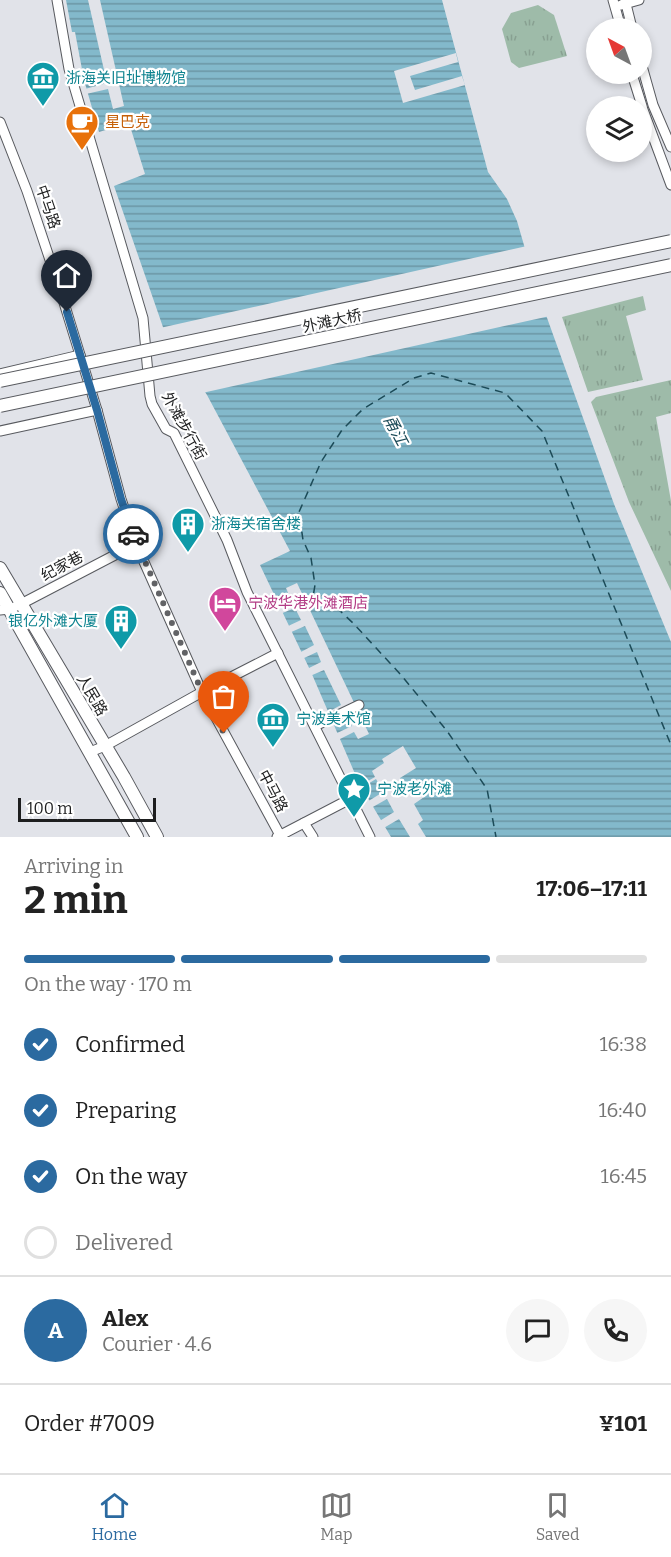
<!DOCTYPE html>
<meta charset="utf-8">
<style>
:root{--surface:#fff;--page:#f6f6f6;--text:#222;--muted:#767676;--line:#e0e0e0;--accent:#2b6aa0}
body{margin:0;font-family:Bitter,"Noto Sans SC",serif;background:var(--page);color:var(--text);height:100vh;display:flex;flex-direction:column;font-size:22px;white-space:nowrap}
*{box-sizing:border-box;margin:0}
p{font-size:20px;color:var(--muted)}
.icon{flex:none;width:33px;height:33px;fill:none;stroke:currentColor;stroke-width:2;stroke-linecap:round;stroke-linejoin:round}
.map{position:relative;height:837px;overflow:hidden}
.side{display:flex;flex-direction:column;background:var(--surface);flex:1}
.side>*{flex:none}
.needle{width:39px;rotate:319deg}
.tools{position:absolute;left:586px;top:18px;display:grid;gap:12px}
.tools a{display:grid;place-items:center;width:66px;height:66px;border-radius:50%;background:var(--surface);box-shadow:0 3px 9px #0003;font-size:30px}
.scale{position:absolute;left:18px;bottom:15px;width:138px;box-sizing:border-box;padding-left:6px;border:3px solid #1d1e1f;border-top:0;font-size:16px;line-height:21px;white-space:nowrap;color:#1d1e1f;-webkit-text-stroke:4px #fff;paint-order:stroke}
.pin{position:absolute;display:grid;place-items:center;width:51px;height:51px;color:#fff;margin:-62px -26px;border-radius:50% 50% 50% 0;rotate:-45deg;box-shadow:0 0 6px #0007}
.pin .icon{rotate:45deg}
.courier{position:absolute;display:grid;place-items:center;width:60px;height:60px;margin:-30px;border:4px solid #2b6aa0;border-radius:50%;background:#fff;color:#222;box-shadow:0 2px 8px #0007}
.head em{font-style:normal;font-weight:700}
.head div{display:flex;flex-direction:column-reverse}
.head{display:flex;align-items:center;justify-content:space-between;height:102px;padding:0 24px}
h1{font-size:39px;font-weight:700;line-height:45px}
.bar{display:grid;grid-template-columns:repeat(4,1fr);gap:9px 6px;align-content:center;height:72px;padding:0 24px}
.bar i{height:8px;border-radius:4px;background:var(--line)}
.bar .active{background:var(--accent)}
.bar p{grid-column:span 4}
.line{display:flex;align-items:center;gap:15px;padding:0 24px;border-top:2px solid var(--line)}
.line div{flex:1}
.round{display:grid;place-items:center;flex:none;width:63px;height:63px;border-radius:32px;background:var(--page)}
ol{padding:0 24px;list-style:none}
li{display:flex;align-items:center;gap:18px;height:66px}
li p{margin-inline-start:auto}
li .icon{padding:6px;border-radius:50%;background:var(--accent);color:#fff;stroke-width:4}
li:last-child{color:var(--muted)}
li i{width:33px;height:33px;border:3px solid var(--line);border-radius:50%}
.tab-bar{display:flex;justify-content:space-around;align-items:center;height:84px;border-top:2px solid var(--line);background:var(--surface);font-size:16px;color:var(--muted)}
.tab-bar a{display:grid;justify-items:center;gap:3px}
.tab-bar .active{color:var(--accent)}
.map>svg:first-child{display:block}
</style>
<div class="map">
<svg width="671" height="837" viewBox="0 0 671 837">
<defs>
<pattern id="grass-tufts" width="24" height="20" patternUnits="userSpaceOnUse" patternTransform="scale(1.5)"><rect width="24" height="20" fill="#9ebba9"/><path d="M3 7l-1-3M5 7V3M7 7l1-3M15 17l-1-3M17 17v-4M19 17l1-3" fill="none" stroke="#88a091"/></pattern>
<pattern id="water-rules" width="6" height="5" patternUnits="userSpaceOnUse" patternTransform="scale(1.5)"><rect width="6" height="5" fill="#83b9cb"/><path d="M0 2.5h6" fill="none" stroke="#6b96a4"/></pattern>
</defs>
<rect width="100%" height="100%" fill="#e1e3e9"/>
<!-- grass -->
<g fill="url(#grass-tufts)">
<path d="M538,5L554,15L567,56L519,68L511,62L502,29L511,13Z"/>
<path d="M643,296L646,310L626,316L643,380L588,392L562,317Z"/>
<path d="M671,380V413L656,417L671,501V591L629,502L591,402L596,397Z"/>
</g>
<!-- water -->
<path fill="url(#water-rules)" d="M66,0H442L488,172L507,199L517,221L537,290L614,504L671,642V837H391L359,783L311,672L260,565L290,551L207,395L164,330L114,186L145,174L129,123L99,132L84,80L75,32H72Z"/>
<!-- pier -->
<g fill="#e1e3e9">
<path d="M88,0H100L124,106L113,109L108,89L86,94L85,89L107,83Z"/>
<path d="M456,53L458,62L410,76L415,90L462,76L465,85L403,103L394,71Z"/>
<path d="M527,246L550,316L202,393L160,328Z"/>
<path d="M297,583L369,734L358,739L354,732L338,740L335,734L352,726L347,714L330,722L326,713L341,705L324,670L310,676L307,669L321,662L317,652L302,659L299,653L314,645L305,626L289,633L286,627L301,620L295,608L280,614L277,607L291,600L286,588Z"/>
<path d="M403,746L416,768L400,778L405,786L418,779L427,795L414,804L423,820L418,824L426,837H410L399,819L382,829L378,822L394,812L387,799L371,808L367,802L383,792L376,779L361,788L359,786L375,777L372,771L384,763L382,759Z"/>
</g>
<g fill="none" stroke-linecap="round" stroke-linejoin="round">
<!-- ferry -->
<g stroke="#1c4b58" stroke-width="1.5" stroke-dasharray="8 6" stroke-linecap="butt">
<path d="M309,605L319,603L328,605L339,610L353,623L401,675L447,731L487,789L496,837"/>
<path d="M308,606L313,597L315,585L311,558L303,540L299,512L321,462L342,430L363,409L414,378L431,373L505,393L542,431L671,745"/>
</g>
<defs>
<g id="minor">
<path d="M57,0L69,69L143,318L150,396L152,404L166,429L174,433L227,540L247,592L370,837"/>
<path d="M613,0L621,28"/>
<path d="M625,0L632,28"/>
<path d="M621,5L639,0"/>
<path d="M642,66L653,105L671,147"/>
<path d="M632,74L642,106"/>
<path d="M642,107L671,185"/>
<path d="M0,122L27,191L61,293L97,410L121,499L136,544L202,692L281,837"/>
<path d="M0,374L80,355"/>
<path d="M0,431L97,410"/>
<path d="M0,610L10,609L21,604L136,544"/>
<path d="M315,726L359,705"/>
<path d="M90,752L105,746L202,692L278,653"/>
<path d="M304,823L313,837"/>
<path d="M277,837L350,799"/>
</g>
<g id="major">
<path d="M0,568L124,777L157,837"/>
<path d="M0,593L137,837"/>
</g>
</defs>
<!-- minor casing -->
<use href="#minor" stroke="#585a5f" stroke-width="11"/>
<!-- major casing -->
<use href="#major" stroke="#585a5f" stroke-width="14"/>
<!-- minor -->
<use href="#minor" stroke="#fff" stroke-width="9"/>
<!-- major -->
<use href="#major" stroke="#fff" stroke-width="12"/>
<defs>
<g id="major-bridge">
<path d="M0,381L671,241"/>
<path d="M0,406L671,265"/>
</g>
</defs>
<!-- major-bridge casing -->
<use href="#major-bridge" stroke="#585a5f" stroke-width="14" stroke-linecap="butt"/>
<!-- major-bridge -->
<use href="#major-bridge" stroke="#fff" stroke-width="12"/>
</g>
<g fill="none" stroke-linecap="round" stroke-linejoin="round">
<!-- done -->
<path stroke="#626366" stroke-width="6" stroke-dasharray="0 10.8" d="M133,534L202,692L224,733"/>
<!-- route -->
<path stroke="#2b6aa0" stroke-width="8" d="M67,312L97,410L121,499L133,534"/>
</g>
<!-- icons -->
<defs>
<symbol id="museum-pin" viewBox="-11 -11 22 30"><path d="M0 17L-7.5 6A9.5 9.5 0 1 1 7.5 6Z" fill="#0f9aa8" stroke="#fff"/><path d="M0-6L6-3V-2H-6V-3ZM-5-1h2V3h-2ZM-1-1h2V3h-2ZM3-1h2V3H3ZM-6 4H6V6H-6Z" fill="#fff"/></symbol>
<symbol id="cafe-pin" viewBox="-11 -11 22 30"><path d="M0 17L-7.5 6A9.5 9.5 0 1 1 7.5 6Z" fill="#e8710a" stroke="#fff"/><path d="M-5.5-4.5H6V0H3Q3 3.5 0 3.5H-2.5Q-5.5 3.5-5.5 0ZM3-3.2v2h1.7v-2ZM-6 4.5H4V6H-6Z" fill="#fff"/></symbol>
<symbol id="building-pin" viewBox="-11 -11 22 30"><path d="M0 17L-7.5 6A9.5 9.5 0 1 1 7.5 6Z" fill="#0f9aa8" stroke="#fff"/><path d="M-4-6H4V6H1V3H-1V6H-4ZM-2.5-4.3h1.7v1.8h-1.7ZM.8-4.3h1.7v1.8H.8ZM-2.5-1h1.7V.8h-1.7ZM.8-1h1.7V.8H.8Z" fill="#fff"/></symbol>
<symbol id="hotel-pin" viewBox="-11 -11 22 30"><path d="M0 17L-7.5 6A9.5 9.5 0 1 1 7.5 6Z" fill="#d1479c" stroke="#fff"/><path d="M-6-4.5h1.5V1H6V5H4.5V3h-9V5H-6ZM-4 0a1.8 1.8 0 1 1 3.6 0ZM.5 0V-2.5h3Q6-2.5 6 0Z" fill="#fff"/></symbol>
<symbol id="sight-pin" viewBox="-11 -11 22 30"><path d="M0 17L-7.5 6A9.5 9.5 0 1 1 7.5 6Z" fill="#0f9aa8" stroke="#fff"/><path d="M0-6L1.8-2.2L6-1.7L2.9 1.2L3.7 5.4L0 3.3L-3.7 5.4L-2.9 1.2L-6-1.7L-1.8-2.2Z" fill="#fff"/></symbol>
</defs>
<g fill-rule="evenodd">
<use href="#museum-pin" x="24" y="59" width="38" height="52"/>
<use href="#cafe-pin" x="63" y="103" width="38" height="52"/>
<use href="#building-pin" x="169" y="505" width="38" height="52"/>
<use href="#hotel-pin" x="206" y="584" width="38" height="52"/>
<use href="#building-pin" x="102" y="602" width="38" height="52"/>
<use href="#museum-pin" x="254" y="700" width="38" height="52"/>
<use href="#sight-pin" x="335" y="770" width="38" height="52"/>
</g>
<g text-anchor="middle" stroke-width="4.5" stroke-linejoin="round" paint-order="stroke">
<!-- culture labels -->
<g font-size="15" fill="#0d838f" stroke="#fff" text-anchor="start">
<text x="66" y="83">浙海关旧址博物馆</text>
<text x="211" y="529">浙海关宿舍楼</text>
<text x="98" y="626" text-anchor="end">银亿外滩大厦</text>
<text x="296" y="724">宁波美术馆</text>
<text x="377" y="794">宁波老外滩</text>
</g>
<!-- food labels -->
<g font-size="15" fill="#c56008" stroke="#fff" text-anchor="start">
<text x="105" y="127">星巴克</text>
</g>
<!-- street labels -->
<g font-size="15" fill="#1d1e1f" stroke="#fff">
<text transform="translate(48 207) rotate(71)" y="5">中马路</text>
<text transform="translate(332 321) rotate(-12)" y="5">外滩大桥</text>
<text transform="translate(184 426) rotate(61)" y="5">外滩步行街</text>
<text transform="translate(62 566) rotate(-28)" y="5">纪家巷</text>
<text transform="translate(92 695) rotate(60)" y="5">人民路</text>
<text transform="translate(273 791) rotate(62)" y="5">中马路</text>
</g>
<!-- hotel labels -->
<g font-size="15" fill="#b23c85" stroke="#fff" text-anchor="start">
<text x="248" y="608">宁波华港外滩酒店</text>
</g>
<!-- water labels -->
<g font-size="16" font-style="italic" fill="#1c4b58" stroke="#fff">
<text transform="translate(396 430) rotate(62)" y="6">甬江</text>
</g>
</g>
</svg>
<div class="tools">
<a><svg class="needle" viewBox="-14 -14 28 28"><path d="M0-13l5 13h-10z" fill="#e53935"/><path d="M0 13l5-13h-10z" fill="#767676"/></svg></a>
<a><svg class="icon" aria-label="layers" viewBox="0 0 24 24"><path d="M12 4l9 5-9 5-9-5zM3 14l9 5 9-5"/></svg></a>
</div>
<div class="scale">100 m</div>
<div class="pin" style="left:224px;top:733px;background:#ea580c"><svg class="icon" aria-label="bag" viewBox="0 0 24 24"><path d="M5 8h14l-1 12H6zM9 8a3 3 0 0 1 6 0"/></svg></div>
<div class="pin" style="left:67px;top:312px;background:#1f2937"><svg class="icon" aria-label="home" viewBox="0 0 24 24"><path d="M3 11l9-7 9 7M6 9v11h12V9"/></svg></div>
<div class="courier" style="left:133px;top:534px"><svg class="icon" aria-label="car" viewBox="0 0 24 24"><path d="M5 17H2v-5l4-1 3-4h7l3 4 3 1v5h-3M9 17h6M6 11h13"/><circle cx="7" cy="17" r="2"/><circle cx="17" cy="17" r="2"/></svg></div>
</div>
<section class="side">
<div class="head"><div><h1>2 min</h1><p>Arriving in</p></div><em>17:06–17:11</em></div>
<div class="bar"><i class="active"></i><i class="active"></i><i class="active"></i><i></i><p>On the way · 170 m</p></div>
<ol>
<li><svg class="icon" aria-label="check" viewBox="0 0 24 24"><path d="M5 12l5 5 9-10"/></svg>Confirmed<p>16:38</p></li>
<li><svg class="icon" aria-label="check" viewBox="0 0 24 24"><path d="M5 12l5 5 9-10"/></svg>Preparing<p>16:40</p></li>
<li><svg class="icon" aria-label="check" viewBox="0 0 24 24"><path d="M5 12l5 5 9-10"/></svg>On the way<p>16:45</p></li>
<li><i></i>Delivered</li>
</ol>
<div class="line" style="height:108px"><b class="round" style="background:var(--accent);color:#fff">A</b><div><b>Alex</b><p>Courier · 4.6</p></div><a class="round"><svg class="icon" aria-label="chat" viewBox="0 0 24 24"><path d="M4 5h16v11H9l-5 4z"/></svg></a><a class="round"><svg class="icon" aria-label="phone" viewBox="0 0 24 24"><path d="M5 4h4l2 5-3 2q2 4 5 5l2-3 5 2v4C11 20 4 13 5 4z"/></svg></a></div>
<div class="line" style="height:78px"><div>Order #7009</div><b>¥101</b></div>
</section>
<nav class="tab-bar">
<a class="active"><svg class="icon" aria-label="home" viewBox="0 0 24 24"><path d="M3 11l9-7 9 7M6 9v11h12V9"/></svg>Home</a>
<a><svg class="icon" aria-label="map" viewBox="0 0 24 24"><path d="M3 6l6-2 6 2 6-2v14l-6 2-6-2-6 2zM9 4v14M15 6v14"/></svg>Map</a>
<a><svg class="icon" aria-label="saved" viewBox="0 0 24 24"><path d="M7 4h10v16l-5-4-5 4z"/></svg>Saved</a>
</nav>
